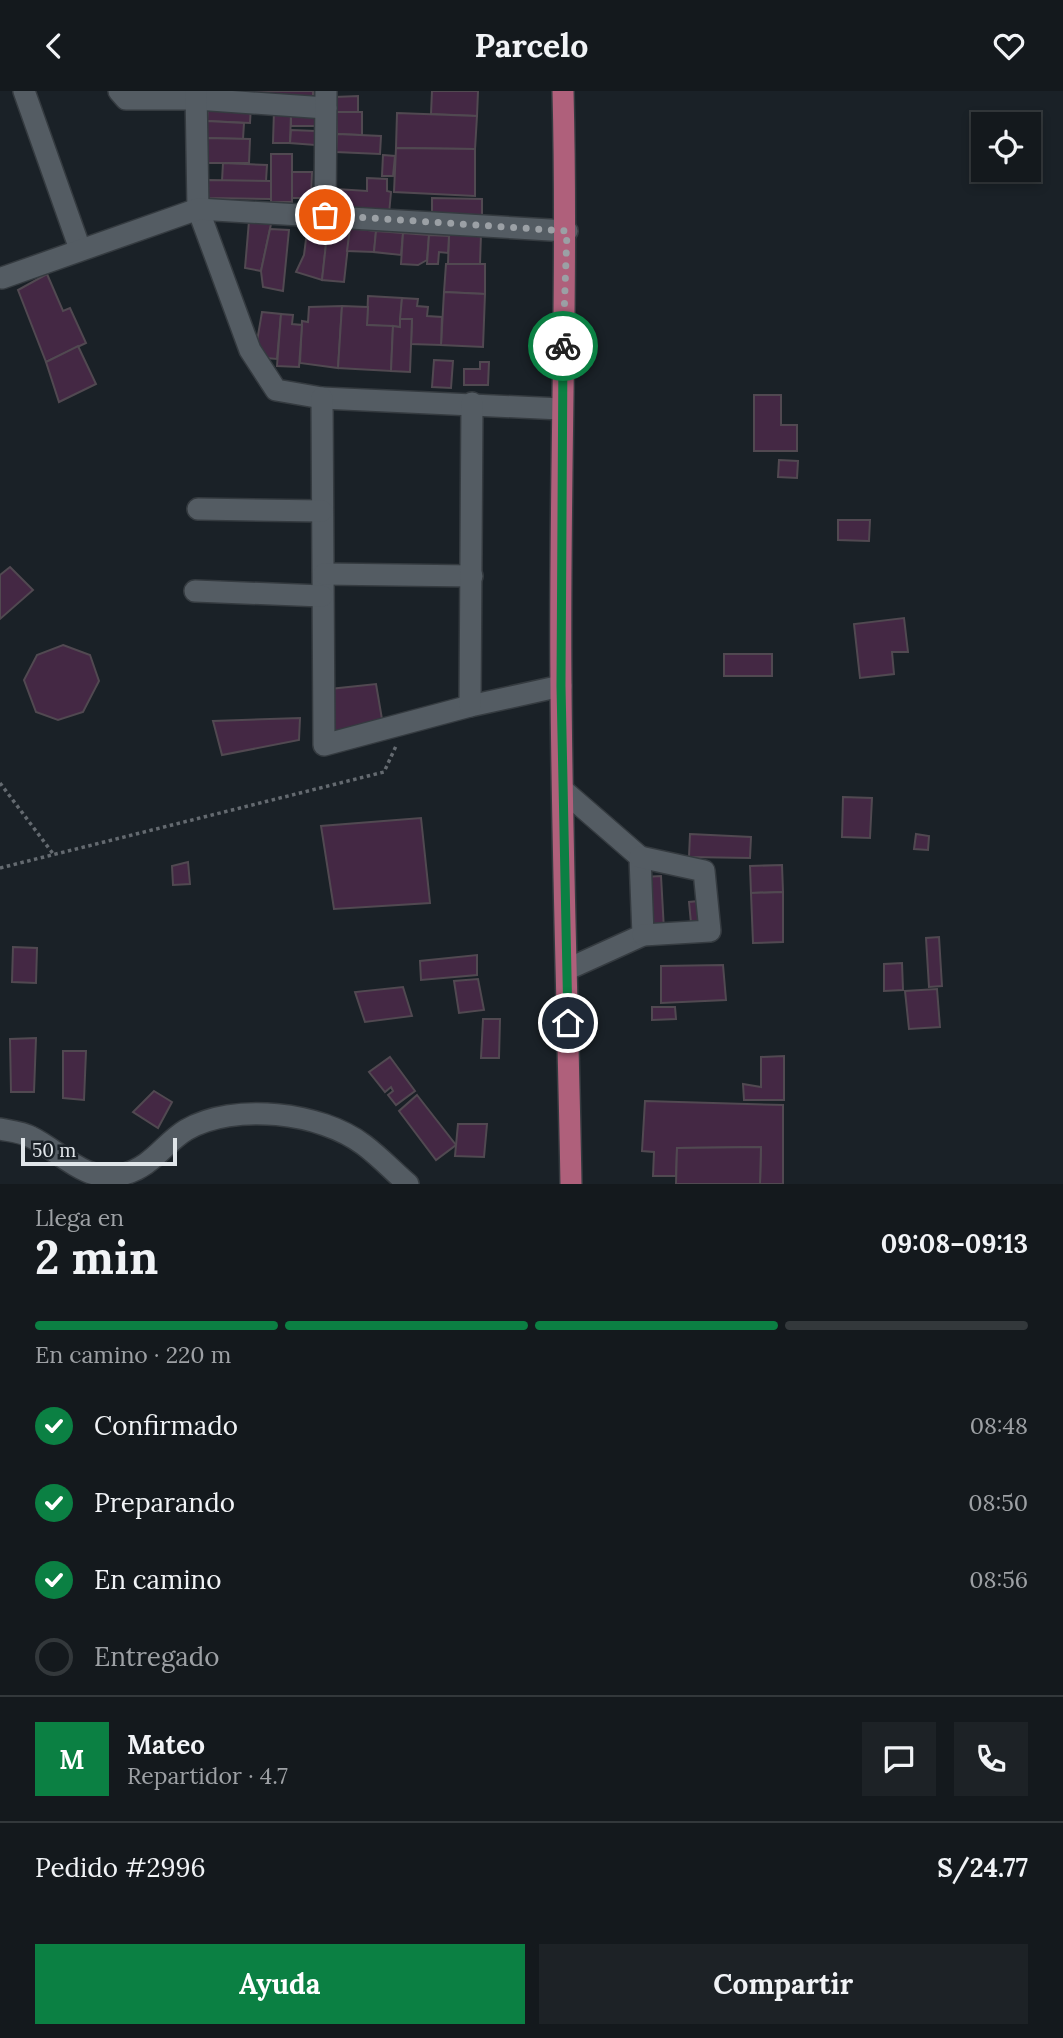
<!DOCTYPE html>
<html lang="es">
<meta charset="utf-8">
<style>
:root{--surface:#14191d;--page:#1d2226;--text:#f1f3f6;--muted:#9da0a4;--line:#33383b;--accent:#0b8043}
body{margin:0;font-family:Lora,serif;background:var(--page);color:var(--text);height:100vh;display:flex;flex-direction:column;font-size:26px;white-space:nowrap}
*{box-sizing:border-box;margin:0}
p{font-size:23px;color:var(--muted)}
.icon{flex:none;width:38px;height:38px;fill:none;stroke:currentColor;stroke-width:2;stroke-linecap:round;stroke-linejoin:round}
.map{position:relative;height:1093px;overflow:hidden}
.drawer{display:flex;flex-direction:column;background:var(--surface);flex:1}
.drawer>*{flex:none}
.controls{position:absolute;left:971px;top:21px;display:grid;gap:14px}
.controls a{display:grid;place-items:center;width:70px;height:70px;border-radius:0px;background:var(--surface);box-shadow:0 4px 10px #0003,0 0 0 2px var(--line);font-size:35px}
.scale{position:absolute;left:21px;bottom:18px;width:156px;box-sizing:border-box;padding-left:7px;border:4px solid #e0e5e9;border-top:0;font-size:19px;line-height:24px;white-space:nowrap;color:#e0e5e9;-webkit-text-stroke:5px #1a2127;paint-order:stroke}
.pin{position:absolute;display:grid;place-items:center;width:60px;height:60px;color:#fff;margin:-30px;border:4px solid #fff;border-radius:50%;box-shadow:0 2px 7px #0007}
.courier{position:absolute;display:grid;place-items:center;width:70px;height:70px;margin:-35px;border:5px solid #0b8043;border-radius:50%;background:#fff;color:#222;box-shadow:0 2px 9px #0007}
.summary em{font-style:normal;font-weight:800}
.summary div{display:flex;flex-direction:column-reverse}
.summary{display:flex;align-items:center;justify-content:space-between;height:119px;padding:0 35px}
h1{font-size:46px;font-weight:800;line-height:52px}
.bar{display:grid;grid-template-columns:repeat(4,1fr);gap:10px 7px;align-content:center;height:84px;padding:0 35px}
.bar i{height:9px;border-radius:5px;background:var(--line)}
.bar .selected{background:var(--accent)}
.bar p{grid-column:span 4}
.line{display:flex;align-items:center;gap:18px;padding:0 35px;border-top:2px solid var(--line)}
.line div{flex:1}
.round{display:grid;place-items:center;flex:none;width:74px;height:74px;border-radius:0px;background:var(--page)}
ol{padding:0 35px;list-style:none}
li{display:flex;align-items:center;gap:21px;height:77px}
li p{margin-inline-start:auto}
li .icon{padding:7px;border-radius:50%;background:var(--accent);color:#fff;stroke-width:4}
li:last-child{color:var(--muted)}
li i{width:38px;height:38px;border:4px solid var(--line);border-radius:50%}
.primary-button{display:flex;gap:14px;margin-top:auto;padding:14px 35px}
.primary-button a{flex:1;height:80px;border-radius:0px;background:var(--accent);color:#fff;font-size:28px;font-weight:800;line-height:80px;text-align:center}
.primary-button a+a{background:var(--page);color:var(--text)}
header{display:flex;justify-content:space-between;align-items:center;height:91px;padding:0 35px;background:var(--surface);font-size:32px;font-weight:800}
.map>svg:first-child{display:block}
</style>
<header><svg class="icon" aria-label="back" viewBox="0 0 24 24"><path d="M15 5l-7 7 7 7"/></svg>Parcelo<svg class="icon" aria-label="heart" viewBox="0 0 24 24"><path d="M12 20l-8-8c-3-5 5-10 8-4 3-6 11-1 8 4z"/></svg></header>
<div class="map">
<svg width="1063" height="1093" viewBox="0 0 1063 1093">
<rect width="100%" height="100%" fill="#1a2127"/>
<!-- building -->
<g fill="#442844" stroke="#514951" stroke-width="2">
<path d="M254,0H313V8L253,6Z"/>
<path d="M432,0H478L477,25L431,23Z"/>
<path d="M358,5V21H336L335,6Z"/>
<path d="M208,13L251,14L250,32L207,30Z"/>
<path d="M274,19L291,22L290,52H273Z"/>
<path d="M317,21V35H291V22Z"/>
<path d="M336,21H362V44L337,43Z"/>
<path d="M397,22L477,25L475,58L396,57Z"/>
<path d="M207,30L244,32L243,48L206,47Z"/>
<path d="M291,39L316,40L315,54L290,52Z"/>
<path d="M337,43L381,45L380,63L336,61Z"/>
<path d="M206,47L250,48L249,72H206Z"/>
<path d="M396,57L475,58V105L394,101Z"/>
<rect x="271" y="63" width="21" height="48"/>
<path d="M383,64L395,65L393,85H382Z"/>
<path d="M223,72L267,74L266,90H222Z"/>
<path d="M292,81H312L311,107H292Z"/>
<path d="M367,87L387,88V100L391,101L389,123L335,119L337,98L367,100Z"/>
<path d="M208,89L271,90V108L208,107Z"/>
<path d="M432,107L482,108V125L432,124Z"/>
<path d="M249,130L271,133L261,180L245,177Z"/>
<path d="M308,133L328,135L322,189L296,181L304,164Z"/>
<path d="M328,135L350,137L344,191L322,189Z"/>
<path d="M350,137L376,140L374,161L347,160Z"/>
<path d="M270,138L289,139L283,200L263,196L261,180Z"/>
<path d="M376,140L403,142L401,164L374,161Z"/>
<path d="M403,142L429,144L427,169L418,174L401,173Z"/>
<path d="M481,143L480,173H448L449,144Z"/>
<path d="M429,144L449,145L448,162L439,161L438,173H427Z"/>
<path d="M446,173H485V203L444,201Z"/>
<path d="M47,183L63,220L70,217L86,252L46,271L18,199Z"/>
<path d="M444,201L485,203L483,256L441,254Z"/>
<path d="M368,205L402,207L400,236L367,234Z"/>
<path d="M402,207L418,208L417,215L428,216L427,225L442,226L441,254L411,253L412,228H400Z"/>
<path d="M342,215L338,277L300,272L302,230L308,231L309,216Z"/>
<path d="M342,215L368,216L367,234L393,235L391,280L338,277Z"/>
<path d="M262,221L281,223L277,268L266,267L257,250Z"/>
<path d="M281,223L293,224L292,233L302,234L299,276L277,275Z"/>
<path d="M400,228H412L410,281L391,280L393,235L400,236Z"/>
<path d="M78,255L96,293L59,311L46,271Z"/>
<path d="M434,269L453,270L451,297L432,296Z"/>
<path d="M480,271H489L488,294H464V278H480Z"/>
<path d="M754,304H781V334H797V360H754Z"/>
<path d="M779,369L798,370L797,387L778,386Z"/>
<path d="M838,429H870L869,450L838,449Z"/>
<path d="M10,476L33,499L0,528V484Z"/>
<path d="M904,527L908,561H892L894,583L860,587L854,533Z"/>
<path d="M63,554L90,564L99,590L83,621L58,629L36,621L24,589L37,564Z"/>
<rect x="724" y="563" width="48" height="22"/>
<path d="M376,593L383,634L333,641L330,598Z"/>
<path d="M300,627L299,649L222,664L213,630Z"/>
<path d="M843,706L872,707L870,747L842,746Z"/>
<path d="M421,727L430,812L334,818L321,735Z"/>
<path d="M690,743L751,746L750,767L689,766Z"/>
<path d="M916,743L929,745L928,759L914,758Z"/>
<path d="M188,771L190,793L173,794L172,775Z"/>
<path d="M782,774L783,801L751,802L750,775Z"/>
<path d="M661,785L664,839L648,840L644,786Z"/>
<path d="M783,801V851L753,852L751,802Z"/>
<path d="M708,809L710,831L691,832L689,811Z"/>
<path d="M939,846L942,895L929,896L926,847Z"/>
<path d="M13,856L37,857L36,892L12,891Z"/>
<path d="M477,864V884L421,889L420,870Z"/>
<path d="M902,872L903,899L884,900V873Z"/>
<path d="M723,874L726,909L661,912V875Z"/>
<path d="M478,888L484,919L459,922L454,890Z"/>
<path d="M403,896L412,925L365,931L355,901Z"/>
<path d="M937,898L940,936L909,938L905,900Z"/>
<path d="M652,916H675L676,928L652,929Z"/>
<path d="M483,928H500L499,967H481Z"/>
<path d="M36,947L34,1001H11L10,948Z"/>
<path d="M63,960H86L84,1009L63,1007Z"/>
<path d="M784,965V1009H744L743,993L761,996V966Z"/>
<path d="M390,966L415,1000L396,1014L388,1004L393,1000L391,996L385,1001L369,981Z"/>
<path d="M154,1000L172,1011L158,1037L133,1021Z"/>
<path d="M417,1004L456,1054L436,1069L399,1020Z"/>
<path d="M645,1010L783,1014V1093H760L761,1056L677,1057L676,1085H653L654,1061L642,1060Z"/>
<path d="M458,1033H487L484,1066L455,1065Z"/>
<path d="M761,1056L760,1093H676L677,1057Z"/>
</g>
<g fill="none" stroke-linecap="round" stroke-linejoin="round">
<defs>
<g id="minor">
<path d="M24,0L80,158"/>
<path d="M119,0L126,8H196L326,17"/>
<path d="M196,0L198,118L250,259L276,299L322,307L561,318"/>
<path d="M325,124L326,0"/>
<path d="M2,187L198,118L567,140"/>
<path d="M322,307L324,654L470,615L561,595"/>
<path d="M198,418L322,420"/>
<path d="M324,483L472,485"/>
<path d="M195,500L322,505"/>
<path d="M470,615L472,312"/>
<path d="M564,700L640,766L643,844L568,878"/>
<path d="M640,766L704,780L710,840L643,844"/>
<path d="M0,1038C10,1040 22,1041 31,1046C60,1060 85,1092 121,1084C153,1076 163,1053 186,1039C234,1011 321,1021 364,1054C380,1066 393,1080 408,1093"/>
</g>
<path id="major" d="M563,0C568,198 559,395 561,593C562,760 568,926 571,1093"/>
</defs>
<!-- minor casing -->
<use href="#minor" stroke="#353b40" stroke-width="24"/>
<!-- major casing -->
<use href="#major" stroke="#353b40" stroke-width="24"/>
<!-- path -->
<g stroke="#646a70" stroke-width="3.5" stroke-dasharray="3.5 3.5" stroke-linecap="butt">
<path d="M0,692L54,764"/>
<path d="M0,777L384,681L396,655"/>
</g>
<!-- minor -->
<use href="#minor" stroke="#545c63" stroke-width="21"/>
<!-- major -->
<use href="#major" stroke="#af607b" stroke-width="21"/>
</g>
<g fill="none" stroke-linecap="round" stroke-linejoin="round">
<!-- done -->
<path stroke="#9ba0a5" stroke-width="7" stroke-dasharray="0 12.6" d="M325,124L567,140L563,255"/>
<!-- route -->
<path stroke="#0b8043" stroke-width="9" d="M563,255L561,595L568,932"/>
</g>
</svg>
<div class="controls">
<a><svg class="icon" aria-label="locate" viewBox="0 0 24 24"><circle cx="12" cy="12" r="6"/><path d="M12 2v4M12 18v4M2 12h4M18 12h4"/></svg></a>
</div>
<div class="scale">50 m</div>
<div class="pin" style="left:325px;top:124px;background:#ea580c"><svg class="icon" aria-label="bag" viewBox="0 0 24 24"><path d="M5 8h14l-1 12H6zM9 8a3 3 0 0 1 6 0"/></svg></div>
<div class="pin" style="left:568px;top:932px;background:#1f2937"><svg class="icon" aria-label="home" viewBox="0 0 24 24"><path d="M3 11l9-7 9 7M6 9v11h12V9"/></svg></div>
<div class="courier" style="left:563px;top:255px"><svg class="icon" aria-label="bike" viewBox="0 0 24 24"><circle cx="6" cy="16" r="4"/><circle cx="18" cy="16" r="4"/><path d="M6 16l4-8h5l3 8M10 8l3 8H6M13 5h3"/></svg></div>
</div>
<section class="drawer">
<div class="summary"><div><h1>2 min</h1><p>Llega en</p></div><em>09:08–09:13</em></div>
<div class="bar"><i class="selected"></i><i class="selected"></i><i class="selected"></i><i></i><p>En camino · 220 m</p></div>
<ol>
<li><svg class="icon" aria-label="check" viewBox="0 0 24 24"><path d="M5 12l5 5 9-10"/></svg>Confirmado<p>08:48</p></li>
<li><svg class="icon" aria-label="check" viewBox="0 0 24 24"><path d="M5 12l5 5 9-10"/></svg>Preparando<p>08:50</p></li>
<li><svg class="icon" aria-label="check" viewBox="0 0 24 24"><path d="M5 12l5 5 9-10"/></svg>En camino<p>08:56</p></li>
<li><i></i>Entregado</li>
</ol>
<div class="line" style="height:126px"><b class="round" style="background:var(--accent);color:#fff">M</b><div><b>Mateo</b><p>Repartidor · 4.7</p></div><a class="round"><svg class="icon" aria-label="chat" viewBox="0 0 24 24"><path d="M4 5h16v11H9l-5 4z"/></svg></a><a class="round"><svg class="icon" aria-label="phone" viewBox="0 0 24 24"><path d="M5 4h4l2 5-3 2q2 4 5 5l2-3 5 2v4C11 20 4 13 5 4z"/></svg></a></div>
<div class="line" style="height:91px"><div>Pedido #2996</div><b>S/24.77</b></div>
<div class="primary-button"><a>Ayuda</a><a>Compartir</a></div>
</section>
